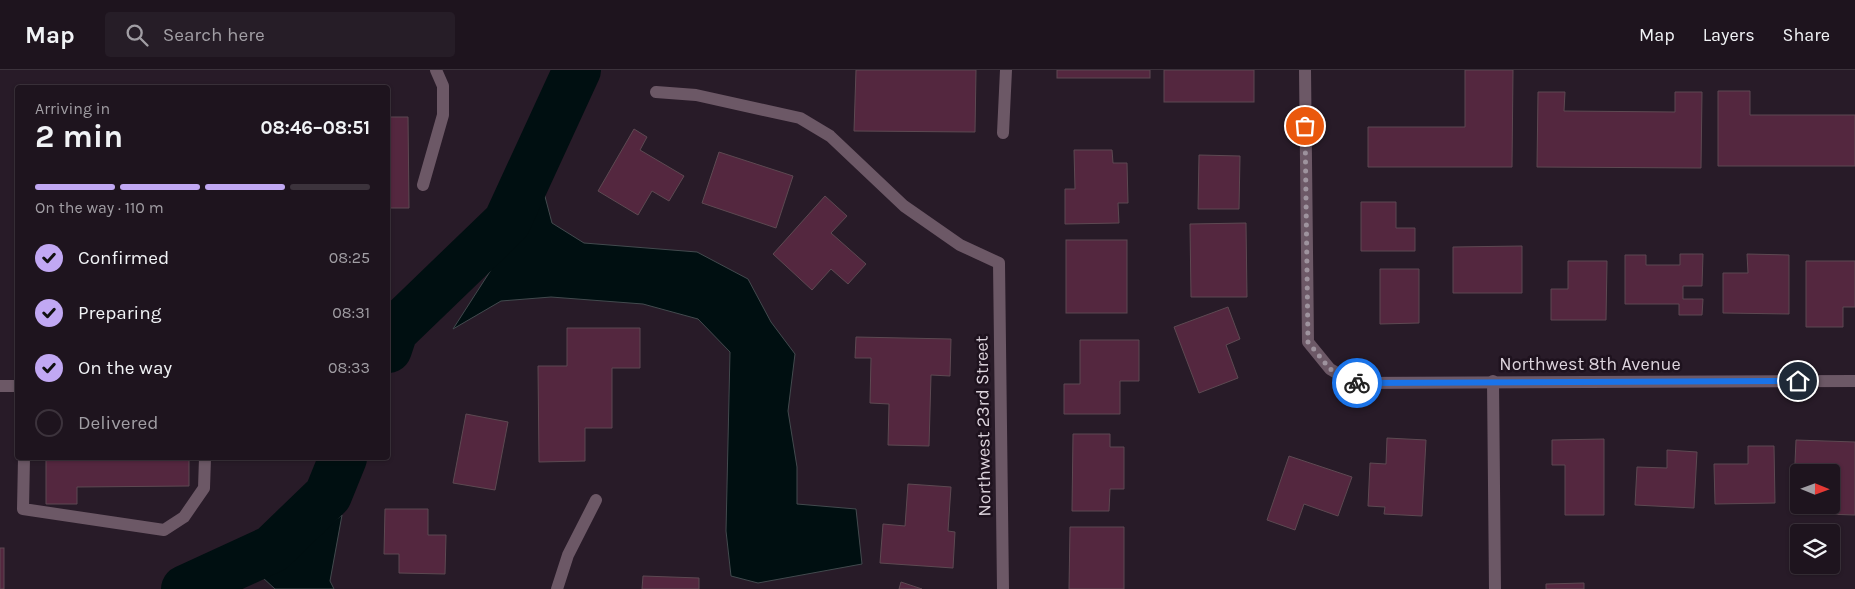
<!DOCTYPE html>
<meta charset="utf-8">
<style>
:root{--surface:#1e141e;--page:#261d27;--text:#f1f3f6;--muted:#a19ea4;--line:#3c333c;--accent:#c1a8f3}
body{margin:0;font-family:Karla,sans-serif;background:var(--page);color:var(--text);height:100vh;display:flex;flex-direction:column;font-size:19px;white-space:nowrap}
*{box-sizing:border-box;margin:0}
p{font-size:16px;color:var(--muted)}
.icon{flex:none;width:28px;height:28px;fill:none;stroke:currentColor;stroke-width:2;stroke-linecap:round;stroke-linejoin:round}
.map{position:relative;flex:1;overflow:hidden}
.panel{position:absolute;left:15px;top:15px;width:375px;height:375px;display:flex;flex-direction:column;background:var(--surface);border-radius:5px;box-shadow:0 1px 4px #0004,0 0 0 1px var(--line)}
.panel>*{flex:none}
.needle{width:32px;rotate:91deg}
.tools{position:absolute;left:1790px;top:394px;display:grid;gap:10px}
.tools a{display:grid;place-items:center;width:50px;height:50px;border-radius:5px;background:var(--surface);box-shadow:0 1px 4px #0004,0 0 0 1px var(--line);font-size:25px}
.pin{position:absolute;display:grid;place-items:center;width:42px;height:42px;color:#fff;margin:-21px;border:2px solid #fff;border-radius:50%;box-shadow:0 1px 5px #0007}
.courier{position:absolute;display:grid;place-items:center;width:50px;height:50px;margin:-25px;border:4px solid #1a73e8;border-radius:50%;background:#fff;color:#222;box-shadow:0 1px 6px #0007}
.overview em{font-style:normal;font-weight:700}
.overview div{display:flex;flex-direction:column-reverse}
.overview{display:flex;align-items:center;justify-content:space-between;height:85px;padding:0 20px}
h1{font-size:32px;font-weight:700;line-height:38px}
.bar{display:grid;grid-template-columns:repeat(4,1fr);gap:8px 5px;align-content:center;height:60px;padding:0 20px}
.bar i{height:6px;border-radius:4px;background:var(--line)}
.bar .current{background:var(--accent)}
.bar p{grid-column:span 4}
ol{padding:0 20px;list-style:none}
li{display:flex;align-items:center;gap:15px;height:55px}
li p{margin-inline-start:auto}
li .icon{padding:5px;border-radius:50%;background:var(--accent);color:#111;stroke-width:4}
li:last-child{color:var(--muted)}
li i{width:28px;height:28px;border:2px solid var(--line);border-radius:50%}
header{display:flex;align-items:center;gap:30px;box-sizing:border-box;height:70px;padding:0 25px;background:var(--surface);border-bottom:1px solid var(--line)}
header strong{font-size:24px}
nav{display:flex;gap:28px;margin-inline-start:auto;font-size:18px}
.search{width:350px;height:45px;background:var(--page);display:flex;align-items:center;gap:12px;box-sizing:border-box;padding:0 18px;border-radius:5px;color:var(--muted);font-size:19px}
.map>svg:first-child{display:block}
</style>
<header>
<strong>Map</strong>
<div class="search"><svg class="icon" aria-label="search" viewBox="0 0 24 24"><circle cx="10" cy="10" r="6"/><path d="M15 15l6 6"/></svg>Search here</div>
<nav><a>Map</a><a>Layers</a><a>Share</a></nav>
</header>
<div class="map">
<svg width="1855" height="519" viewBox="0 0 1855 519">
<rect width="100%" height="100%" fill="#281b28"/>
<!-- water -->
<g fill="#000f11" stroke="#424a4e">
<path d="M543,119L552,153L584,173L697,182L748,209L771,252L795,284L788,341L797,397V434L856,439L862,494L758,513L731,506L726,461L730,282L698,249L643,234L551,227L501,231L453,259Z"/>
<path d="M342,445L330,511L334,519H275L262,507Z"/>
</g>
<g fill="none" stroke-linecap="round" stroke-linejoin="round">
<!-- river -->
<g stroke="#000f11" stroke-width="48">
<path d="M388,279L394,261L507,152L577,0"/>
<path d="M185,519L272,479L328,425L343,388"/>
</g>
</g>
<!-- building -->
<g fill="#54273f" stroke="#5d4952">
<path d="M856,0H976L975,62L854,61Z"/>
<rect x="1057" y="0" width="93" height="8"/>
<rect x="1164" y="0" width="90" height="32"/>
<path d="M1465,0H1513L1512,97H1368V57H1465Z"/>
<path d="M1718,21H1750V45H1855V96H1718Z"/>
<path d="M1538,22H1565L1564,41L1675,42V22H1702L1701,98L1537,97Z"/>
<path d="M388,47H408L409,138H388Z"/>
<path d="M634,59L647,67L640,80L684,106L669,131L652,121L638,145L598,121Z"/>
<path d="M1074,80H1112L1113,93H1127L1128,133H1118L1119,153L1065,154V119H1075Z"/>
<path d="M719,82L793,106L776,158L702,133Z"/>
<path d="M1199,85L1240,86L1239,139H1198Z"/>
<path d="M825,126L847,146L831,163L866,194L848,214L831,199L812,220L773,184Z"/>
<path d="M1361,132H1396V158H1415V181H1361Z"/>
<path d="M1246,153L1247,227H1191L1190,154Z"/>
<rect x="1066" y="170" width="61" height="73"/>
<path d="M1522,176V223H1453V177Z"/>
<path d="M1680,184H1703L1702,216H1683V229H1703L1702,245H1679V234H1625V185H1646V195H1680Z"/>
<path d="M1747,184L1789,185V244L1723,243V203H1748Z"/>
<path d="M1568,191H1607L1606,250H1551V219H1568Z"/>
<path d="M1806,191H1855V237H1843V257H1806Z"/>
<path d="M1380,199H1419V253L1380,254Z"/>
<path d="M1228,237L1240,269L1226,275L1238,308L1199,323L1174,257Z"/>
<path d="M567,258H640V298H612V358H585V391L539,392L538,296H567Z"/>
<path d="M856,267L951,269L950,306L931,305L929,376L888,375L889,334L870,333L871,288H855Z"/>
<path d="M1080,270H1139V311H1120V344H1064V314H1080Z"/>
<path d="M466,344L508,352L495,420L453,413Z"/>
<path d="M1073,364H1110V377H1124V419H1110L1109,441H1072Z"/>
<path d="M1387,368L1426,370L1422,446L1384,444L1385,437L1368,436L1370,393L1386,394Z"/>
<path d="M1604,369V445H1565V395H1552V370Z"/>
<path d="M1796,370L1855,372V445L1824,444V435H1831V402H1799V416H1794Z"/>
<path d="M1748,376H1774L1775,433L1715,434L1714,394H1748Z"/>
<path d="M1667,380L1697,382L1694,438L1635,435L1637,397L1667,398Z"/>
<path d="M1289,386L1352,407L1338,446L1304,434L1295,460L1267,450Z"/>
<path d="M46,388H189V416L77,417V434H46Z"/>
<path d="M908,414L951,417L948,461L955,462L953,498L880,493L883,454L905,456Z"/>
<path d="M385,439H428V465H446L445,504L399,503V484H384Z"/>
<path d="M1070,457H1124V519H1069Z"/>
<rect x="0" y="478" width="4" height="41"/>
<path d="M643,506L699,508V519H642Z"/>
<path d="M901,512L922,519H899Z"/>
<path d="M1584,513V519H1546V514Z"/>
</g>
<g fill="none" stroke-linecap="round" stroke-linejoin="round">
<!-- service -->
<g stroke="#6c5866" stroke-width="12">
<path d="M423,115L443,45V16L436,0"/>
<path d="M0,316H18"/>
<path d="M24,388L23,439L164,460L184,447L204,418L205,388"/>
</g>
<!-- minor -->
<g stroke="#6c5866" stroke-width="12">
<path d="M1305,0L1308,272L1330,299L1354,313L1855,311"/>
<path d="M656,22L696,25L800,48L830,66L904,136L960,175L999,193L1003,519"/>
<path d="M1003,63L1006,0"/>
<path d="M1493,311L1495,519"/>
<path d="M557,519L568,485L596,430"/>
</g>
</g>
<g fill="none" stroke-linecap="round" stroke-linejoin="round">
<!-- done -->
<path stroke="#9e939e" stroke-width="5" stroke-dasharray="0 9" d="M1305,56L1308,272L1330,299L1354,313H1357"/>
<!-- route -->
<path stroke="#1a73e8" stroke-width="6" d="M1357,313L1798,311"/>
</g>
<g text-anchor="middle" stroke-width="5" stroke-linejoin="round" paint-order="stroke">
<!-- street labels -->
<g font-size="18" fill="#ddd4dd" stroke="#1e121e">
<text x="1590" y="300">Northwest 8th Avenue</text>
<text transform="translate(983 356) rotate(-91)" y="6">Northwest 23rd Street</text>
</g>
</g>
</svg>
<div class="tools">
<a><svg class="needle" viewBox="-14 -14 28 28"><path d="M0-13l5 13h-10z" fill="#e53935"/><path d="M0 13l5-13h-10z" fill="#a19ea4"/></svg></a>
<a><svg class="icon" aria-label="layers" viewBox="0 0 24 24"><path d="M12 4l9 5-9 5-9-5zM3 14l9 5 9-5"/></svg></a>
</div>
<div class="pin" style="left:1305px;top:56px;background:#ea580c"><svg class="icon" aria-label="bag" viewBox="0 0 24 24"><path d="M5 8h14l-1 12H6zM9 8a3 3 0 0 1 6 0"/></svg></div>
<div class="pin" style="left:1798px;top:311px;background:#1f2937"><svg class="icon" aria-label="home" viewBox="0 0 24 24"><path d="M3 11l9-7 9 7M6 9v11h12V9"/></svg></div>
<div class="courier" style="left:1357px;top:313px"><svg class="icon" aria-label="bike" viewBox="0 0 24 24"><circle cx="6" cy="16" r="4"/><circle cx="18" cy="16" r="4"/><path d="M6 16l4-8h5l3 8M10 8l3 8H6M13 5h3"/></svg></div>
<section class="panel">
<div class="overview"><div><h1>2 min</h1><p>Arriving in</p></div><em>08:46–08:51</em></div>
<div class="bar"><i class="current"></i><i class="current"></i><i class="current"></i><i></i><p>On the way · 110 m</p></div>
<ol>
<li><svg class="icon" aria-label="check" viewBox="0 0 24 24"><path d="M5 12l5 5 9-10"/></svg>Confirmed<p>08:25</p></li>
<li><svg class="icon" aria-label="check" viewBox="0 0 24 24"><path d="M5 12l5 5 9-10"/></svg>Preparing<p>08:31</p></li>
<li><svg class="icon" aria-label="check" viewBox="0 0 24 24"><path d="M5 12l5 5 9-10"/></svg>On the way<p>08:33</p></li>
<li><i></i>Delivered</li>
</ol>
</section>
</div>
